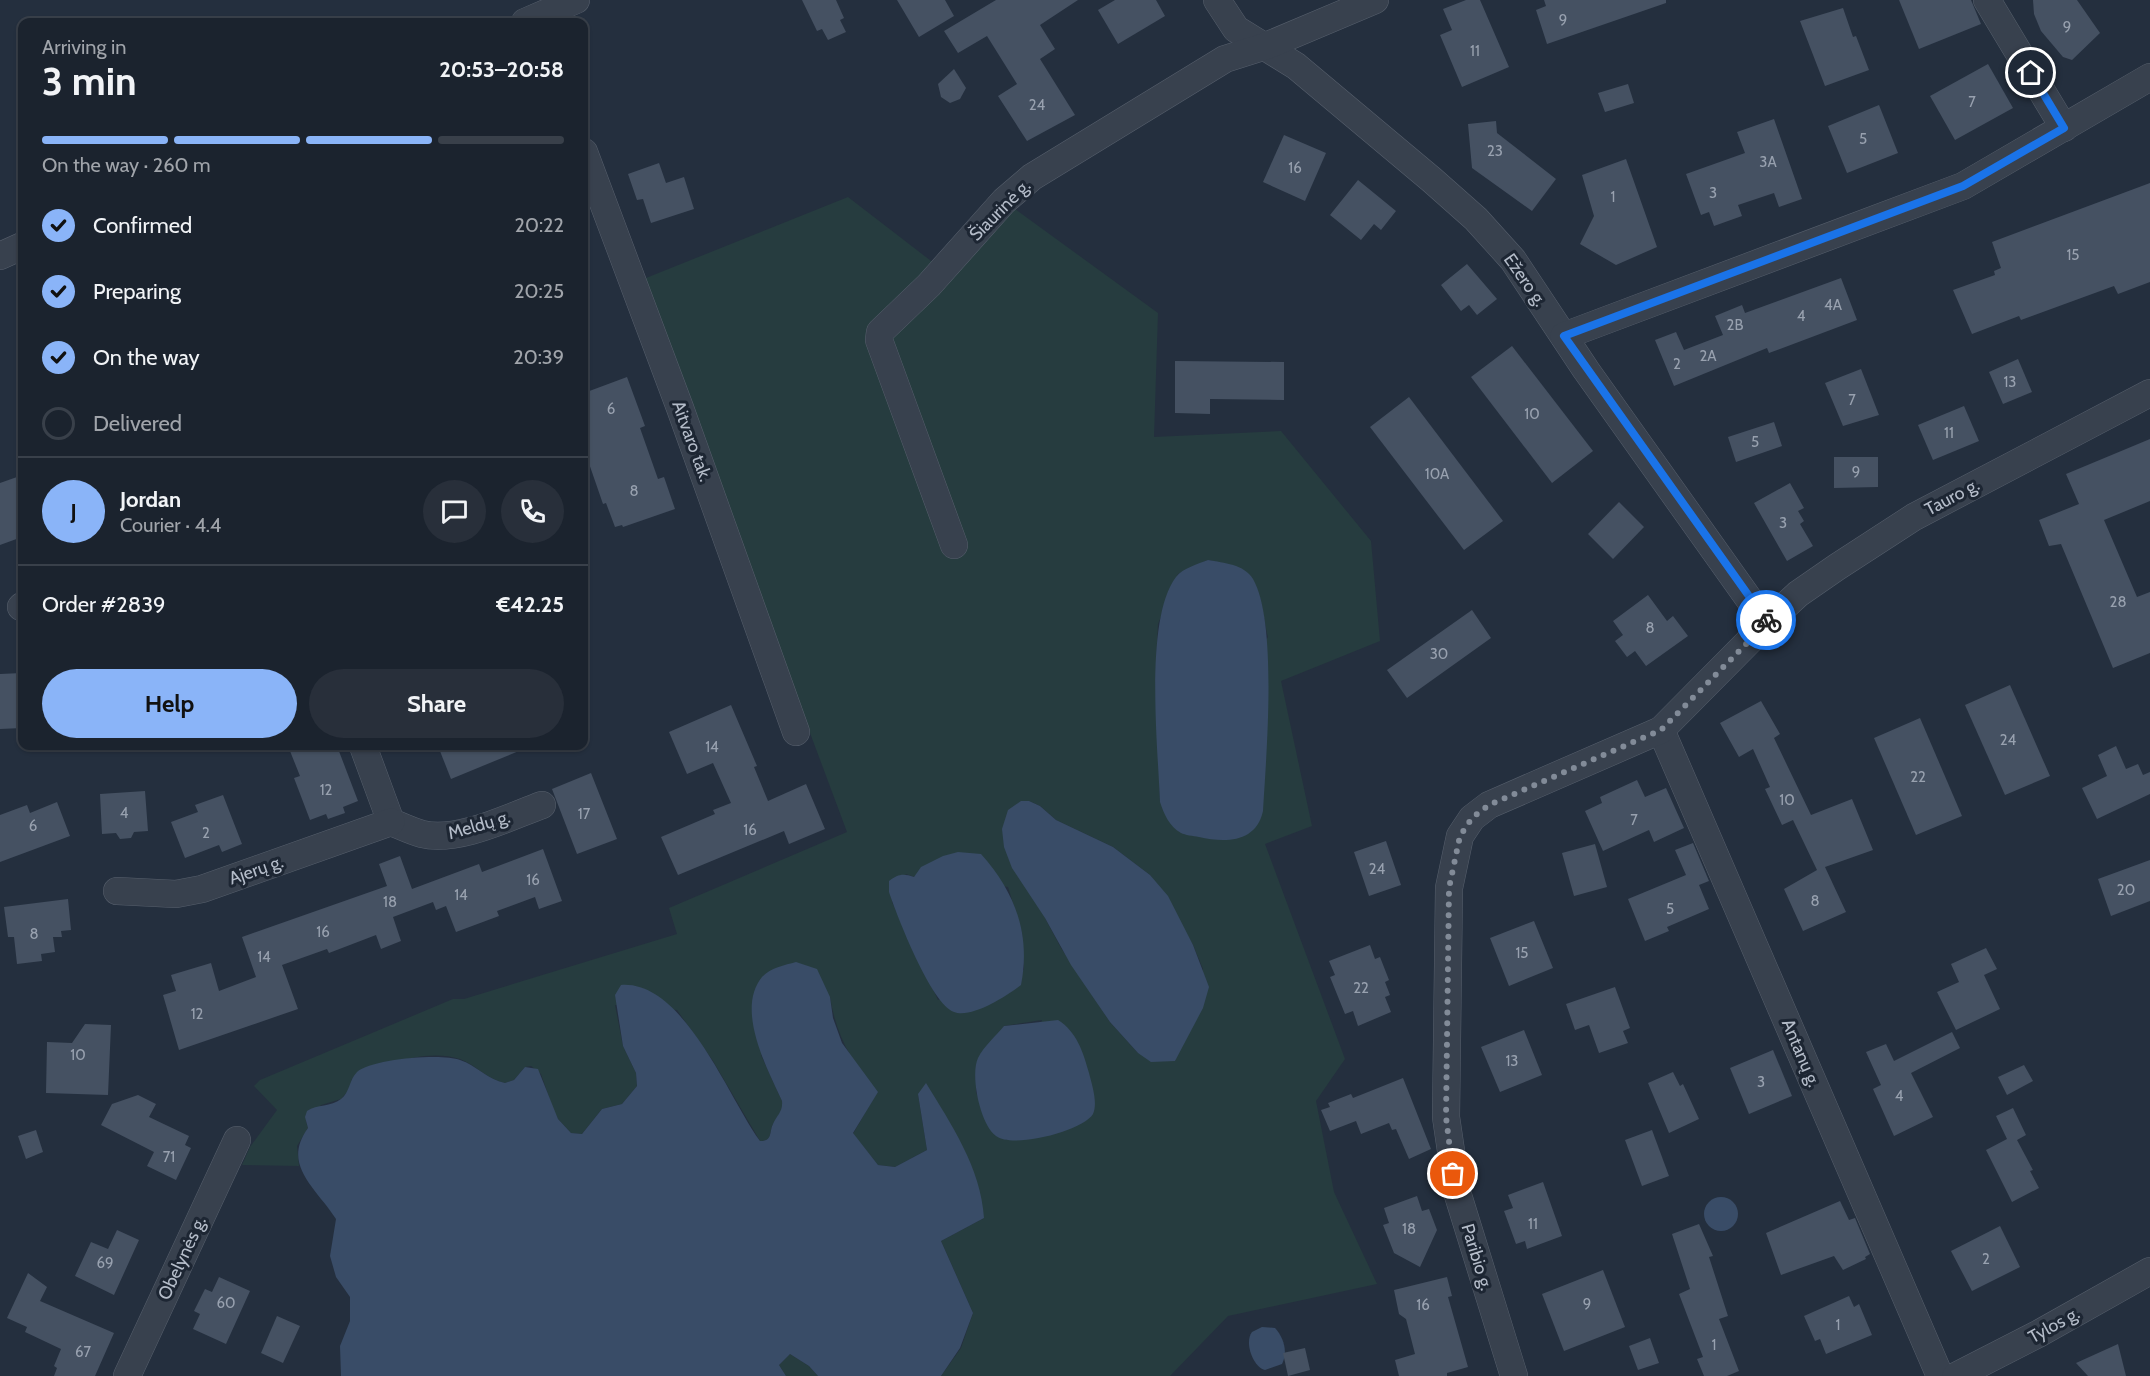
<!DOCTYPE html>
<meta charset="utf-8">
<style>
:root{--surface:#1b232e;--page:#282f3a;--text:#f1f3f6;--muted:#a0a4aa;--line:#39404a;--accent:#8ab4f8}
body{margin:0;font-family:Cabin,sans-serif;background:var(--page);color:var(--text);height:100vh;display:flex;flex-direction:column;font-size:22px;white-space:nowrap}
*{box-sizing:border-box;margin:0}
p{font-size:20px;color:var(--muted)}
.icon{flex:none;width:33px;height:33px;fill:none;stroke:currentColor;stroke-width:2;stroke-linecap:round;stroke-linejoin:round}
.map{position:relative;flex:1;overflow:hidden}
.panel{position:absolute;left:18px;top:18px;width:570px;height:732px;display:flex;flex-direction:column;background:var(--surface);border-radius:12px;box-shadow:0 2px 4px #0004,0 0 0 2px var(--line)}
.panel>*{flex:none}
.pin{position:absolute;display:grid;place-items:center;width:51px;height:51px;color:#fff;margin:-26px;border:3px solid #fff;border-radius:50%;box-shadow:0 2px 6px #0007}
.courier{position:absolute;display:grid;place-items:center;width:60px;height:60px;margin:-30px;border:4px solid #1a73e8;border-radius:50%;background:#fff;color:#222;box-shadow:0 2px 8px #0007}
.summary em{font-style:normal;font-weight:700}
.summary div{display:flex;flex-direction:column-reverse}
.summary{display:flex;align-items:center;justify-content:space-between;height:102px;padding:0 24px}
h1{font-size:39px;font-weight:700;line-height:45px}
.bar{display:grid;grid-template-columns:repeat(4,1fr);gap:9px 6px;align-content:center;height:72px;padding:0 24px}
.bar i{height:8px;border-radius:4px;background:var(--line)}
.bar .current{background:var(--accent)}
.bar p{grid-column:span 4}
.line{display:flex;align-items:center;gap:15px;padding:0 24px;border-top:2px solid var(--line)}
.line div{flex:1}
.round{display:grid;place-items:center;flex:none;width:63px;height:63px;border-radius:32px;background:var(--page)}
ol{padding:0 24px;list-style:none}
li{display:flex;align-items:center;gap:18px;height:66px}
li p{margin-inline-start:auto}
li .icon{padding:6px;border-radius:50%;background:var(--accent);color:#111;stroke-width:4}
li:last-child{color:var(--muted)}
li i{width:33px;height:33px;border:3px solid var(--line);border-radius:50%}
.cta{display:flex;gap:12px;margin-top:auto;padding:12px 24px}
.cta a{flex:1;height:69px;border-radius:36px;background:var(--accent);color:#111;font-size:24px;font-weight:700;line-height:69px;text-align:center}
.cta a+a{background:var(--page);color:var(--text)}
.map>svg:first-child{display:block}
</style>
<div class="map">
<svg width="2150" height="1376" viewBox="0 0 2150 1376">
<rect width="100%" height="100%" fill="#242f3e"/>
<!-- green -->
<g fill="#263c3f" fill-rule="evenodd">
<path d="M848,197L948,274L1004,201L1158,313L1154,437L1281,431L1371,541L1380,641L1281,681L1312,826L1265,844L1345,1059L1316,1101L1334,1192L1377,1284L1228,1316L1170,1376H941L961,1348L973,1313L941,1241L984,1218L918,1094L927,1150L895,1167L878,1165L853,1134L877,1092C852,1063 836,1035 830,997L761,1055L782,1101C783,1112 778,1115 773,1124C769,1132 773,1141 760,1141L713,1061L677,1010L615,1005L623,1046L636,1073L637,1086L622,1104L602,1109L582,1134L571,1133L558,1119L553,1109L541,1074L531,1066L525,1067L514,1080L505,1083C488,1080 476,1065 460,1059C425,1048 382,1065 352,1079L349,1090L341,1099L321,1105L306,1121L308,1128L297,1146L299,1166L242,1165L250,1147L277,1110L254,1086L260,1080L453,999H464L677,934L669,908L847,832L641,280ZM1208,560C1264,571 1257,587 1268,637L1160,802L1156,662L1158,624L1178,574ZM1029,801L1040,806L1056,820L1113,847L1150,875L1193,945L1203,969L1175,1061L1138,1053L1110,1022L1061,948L1045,918ZM919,873L1008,887L1022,933L1024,970L938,1000L892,902L906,874L914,877ZM1042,1020L1007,1140L995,1135L989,1127L976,1092L977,1077L1004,1026Z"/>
<path d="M790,1354L809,1366L818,1376H786L779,1365Z"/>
</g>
<!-- water -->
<g fill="#394c67">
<path d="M1208,560C1224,563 1244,564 1253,579C1278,622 1266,758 1263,811C1256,843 1225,843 1199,837C1193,836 1185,835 1181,833C1169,826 1164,814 1160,802C1158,747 1144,619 1176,577C1183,568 1198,564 1208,560Z"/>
<path d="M1021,801H1029L1040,806L1056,820L1113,847L1150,875L1168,896L1193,945L1209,987L1203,1008L1175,1061L1151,1062L1138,1053L1110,1022L1071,965L1045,918L1012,868L1004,847L1002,829L1008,810Z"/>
<path d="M958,852L981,854C1015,892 1031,934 1021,985C1007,996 971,1019 954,1012C931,1004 897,916 889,892V881C898,874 903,873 914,877L921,867L943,856Z"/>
<path d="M796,962L817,969L830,997L833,1018L842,1043L878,1092L853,1133L878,1165L895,1167L927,1150L918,1094L926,1083C951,1124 981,1168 984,1218L941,1241L973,1313L960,1348L941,1376H818L809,1366L790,1354L779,1365L786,1376H341L340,1346L350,1321V1297L336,1277L330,1256L336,1219C316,1188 281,1165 308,1128L305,1117L307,1111C317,1104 331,1107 341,1099C350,1092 349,1080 357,1072C371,1059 442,1053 460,1060C476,1065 488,1080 505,1083L514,1080L525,1067L538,1069L558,1119L571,1133L582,1134L602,1109L622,1104L637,1086L636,1073L623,1046L615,995L621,985C684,980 729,1099 760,1141C773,1141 769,1132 773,1124C777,1115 783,1112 782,1101C768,1070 735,1010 762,977C770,968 785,965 796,962Z"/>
<path d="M1058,1020C1077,1032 1083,1052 1089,1073C1092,1085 1098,1103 1093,1114C1083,1131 1013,1149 996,1136C980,1124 970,1075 978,1058C984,1046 996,1036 1004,1026Z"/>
<circle cx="1721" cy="1214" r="17"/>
<path d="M1262,1327L1275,1328C1284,1338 1288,1352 1282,1364L1265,1370C1253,1367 1244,1342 1252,1332Z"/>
</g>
<!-- building -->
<g fill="#455162">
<path d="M802,0H836L844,18L840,20L846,32L828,40L822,29L817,31Z"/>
<path d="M897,0H945L954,16L919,37Z"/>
<path d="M996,0H1078L1040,25L1055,49L1040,59L1075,115L1027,141L998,96L1017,84L987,36L958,53L944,31Z"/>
<path d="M1115,0H1156L1165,16L1118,44L1098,10Z"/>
<path d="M1466,0H1480L1509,67L1462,87L1440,35L1452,30L1443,9Z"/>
<path d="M1544,0H1666V3L1547,44L1536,10L1546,6Z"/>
<path d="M1899,0H1971L1981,24L1919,49Z"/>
<path d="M2033,0H2077L2100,33L2072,60L2063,57L2041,31L2034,14Z"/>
<path d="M1843,8L1853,37L1856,36L1869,70L1825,86L1800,21Z"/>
<path d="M1988,64L2013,108L1955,140L1930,96Z"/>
<path d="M954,69L966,88L960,99L950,103L941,97L938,84Z"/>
<path d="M1628,84L1634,103L1605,112L1598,93Z"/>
<path d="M1879,105L1898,153L1847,173L1828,126Z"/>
<path d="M1774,119L1802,199L1779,207L1774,193L1738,205L1742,216L1714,226L1709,212L1701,215L1686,174L1745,153L1737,132Z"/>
<path d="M1496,121L1497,133L1556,179L1532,211L1472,168L1468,124Z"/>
<path d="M1284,135L1326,153L1305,201L1263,182Z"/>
<path d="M1626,159L1657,247L1616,265L1580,244L1594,216L1582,175Z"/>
<path d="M659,163L666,183L684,177L694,209L651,223L643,199L637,200L628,174Z"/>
<path d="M1358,180L1396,211L1381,230L1374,224L1361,240L1330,215Z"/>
<path d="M2150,183V282L2118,294L2114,286L2021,320L2019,316L1972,334L1953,290L1995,275L1994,271L2001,268L1992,242Z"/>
<path d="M1467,264L1497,299L1477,315L1469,305L1461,311L1441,285Z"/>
<path d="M1841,278L1857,320L1769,353L1767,348L1674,386L1655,340L1676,332L1684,350L1723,335L1715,316L1742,305L1745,313Z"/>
<path d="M1512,346L1593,451L1552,483L1471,377Z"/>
<path d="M2018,359L2032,392L2003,404L1989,372Z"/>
<path d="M1175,361L1284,362V400L1210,399V414L1175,413Z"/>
<path d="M1861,369L1879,415L1843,426L1825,383Z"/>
<path d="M627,377L645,426L640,428L658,479L664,477L675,509L623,527L622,525L615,527L606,503L603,504L584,449V393Z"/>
<path d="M1409,397L1503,521L1464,550L1370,427Z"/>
<path d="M1964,406L1979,441L1933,460L1918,425Z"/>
<path d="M1774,422L1782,446L1736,462L1728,437Z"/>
<path d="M2150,439V501L2104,520L2137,597L2150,592V653L2113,668L2061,544L2049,546L2039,520L2079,504L2066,474Z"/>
<path d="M1834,457H1878V487L1834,488Z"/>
<path d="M17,477L22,492V537L0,545V483Z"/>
<path d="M1790,483L1804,508L1798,511L1804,521L1800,524L1813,546L1787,561L1754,503Z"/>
<path d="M1619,502L1644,527L1613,559L1588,534Z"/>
<path d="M1648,595L1667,621L1673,616L1688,636L1646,666L1635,651L1627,657L1615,641L1623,635L1613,621Z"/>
<path d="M1472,610L1491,638L1407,698L1387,670Z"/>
<path d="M22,673V728L0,729V674Z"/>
<path d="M2010,685L2050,776L2005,795L1965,705Z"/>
<path d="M1761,701L1780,734L1774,738L1811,815L1852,799L1873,850L1825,867L1846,912L1803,931L1784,889L1817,870L1793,820L1782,825L1765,789L1770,787L1753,749L1739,757L1720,723Z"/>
<path d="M731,705L757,766L754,767L768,801L806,784L825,829L789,844L784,831L678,875L661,837L715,814L713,810L731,803L713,763L687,774L669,732Z"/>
<path d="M1920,718L1962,816L1916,835L1874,738Z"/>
<path d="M288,746H337L358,801L343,807L345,813L328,819L326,814L310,820L294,778L300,776Z"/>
<path d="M438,746H531L451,779Z"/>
<path d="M2116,746L2126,769L2138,764L2143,775L2150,772V794L2097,819L2082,788L2107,776L2098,755Z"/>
<path d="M591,773L617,839L577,854L552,789Z"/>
<path d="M1637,780L1645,797L1666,788L1684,828L1654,842L1649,830L1603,851L1585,811L1602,803L1600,797Z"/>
<path d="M145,791L148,831L134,832L131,838L120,839L116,833L102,834L100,794Z"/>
<path d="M223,795L242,844L222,852L219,845L185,858L171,822L198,812L195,805Z"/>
<path d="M57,802L70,836L0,862V815L27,805L30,813Z"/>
<path d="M1386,841L1401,885L1369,896L1354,852Z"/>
<path d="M1693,843L1709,881L1699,885L1709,909L1667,927L1669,931L1645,941L1628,899L1686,875L1675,850Z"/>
<path d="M1595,844L1607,887L1574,896L1562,853Z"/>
<path d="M543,849L562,901L539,909L535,897L497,911L499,916L456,932L446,906L436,910L433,902L393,917L401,941L381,949L376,935L329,953L327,949L282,965L298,1009L179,1050L163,995L176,991L171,975L211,963L219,991L256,977L242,937L387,886L379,864L400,856L412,889L479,864L482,872Z"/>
<path d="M2150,860V901L2111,916L2098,879Z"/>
<path d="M68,899L71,930L61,931L62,937H53L55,952L41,954L42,961L17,964L14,937H8L4,907Z"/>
<path d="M1534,921L1553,968L1509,986L1490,938Z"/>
<path d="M1370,945L1375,959L1380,957L1389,980L1385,982L1390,995L1385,997L1391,1012L1358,1026L1353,1011L1345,1014L1330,977L1335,975L1329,961Z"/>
<path d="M1986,948L1997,969L1984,975L2000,1009L1956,1030L1937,992L1959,982L1951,964Z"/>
<path d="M1615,987L1630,1028L1623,1031L1628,1043L1599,1053L1589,1025L1575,1030L1566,1004Z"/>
<path d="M85,1024L111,1025L108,1095L46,1093L47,1042L72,1043Z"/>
<path d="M1524,1030L1542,1075L1500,1092L1481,1047Z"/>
<path d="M1952,1032L1960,1048L1911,1073L1933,1117L1894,1136L1873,1089L1881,1085L1866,1052L1886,1044L1894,1061Z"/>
<path d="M1773,1050L1792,1096L1749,1114L1730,1068Z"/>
<path d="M2024,1065L2033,1081L2007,1095L1998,1077Z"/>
<path d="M1673,1072L1680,1086L1683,1084L1699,1119L1669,1133L1648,1083Z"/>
<path d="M1403,1078L1431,1149L1409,1159L1396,1129L1392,1130L1389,1123L1361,1134L1356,1121L1330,1131L1321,1110L1330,1107L1328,1103L1351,1094L1353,1098Z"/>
<path d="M138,1095L156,1104L149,1117L189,1136L185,1145L191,1148L176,1180L147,1166L154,1152L101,1125L112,1104Z"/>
<path d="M2013,1108L2026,1135L2017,1140L2033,1170L2030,1171L2039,1188L2012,1202L1986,1150L2007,1139L1996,1116Z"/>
<path d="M36,1130L43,1152L26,1159L18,1136Z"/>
<path d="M1652,1130L1669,1176L1642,1186L1625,1140Z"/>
<path d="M1543,1182L1562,1236L1527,1249L1525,1241L1516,1244L1504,1211L1513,1208L1508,1195Z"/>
<path d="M1417,1196L1422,1211L1429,1209L1437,1230L1420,1267L1394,1253L1383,1225L1389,1223L1384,1208Z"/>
<path d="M1840,1201L1849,1220L1855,1218L1870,1254L1865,1257L1866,1259L1843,1270L1834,1256L1781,1275L1766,1233Z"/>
<path d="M1699,1224L1713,1256L1709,1257L1728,1316L1719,1319L1739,1371L1727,1376H1704L1697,1359L1703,1357L1679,1294L1690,1289L1672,1234Z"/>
<path d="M2000,1226L2020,1267L1972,1291L1951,1251Z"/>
<path d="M117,1230L139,1240L114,1295L75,1276L91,1242L108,1249Z"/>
<path d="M1603,1270L1625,1327L1564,1351L1542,1294Z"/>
<path d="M28,1273L47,1287L40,1301L114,1333L95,1376H54L57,1368L54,1366L61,1349L25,1332L27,1327L7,1318Z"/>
<path d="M219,1277L250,1291L226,1344L193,1329L200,1314L194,1311L205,1289L212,1292Z"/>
<path d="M1447,1277L1452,1296L1448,1297L1468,1367L1447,1373V1376H1399L1395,1360L1415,1354L1406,1319L1399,1314L1394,1290Z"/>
<path d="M1849,1296L1854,1307L1859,1304L1872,1335L1826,1354L1820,1339L1815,1341L1804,1316Z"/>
<path d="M277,1316L300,1326L283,1363L261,1353Z"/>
<path d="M1650,1338L1659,1363L1638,1370L1629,1346Z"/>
<path d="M2118,1344L2126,1376H2088L2076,1363Z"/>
<path d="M1305,1348L1310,1370L1288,1376L1283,1353Z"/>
</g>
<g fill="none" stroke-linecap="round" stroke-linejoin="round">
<defs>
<g id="minor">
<path d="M1217,0L1236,29L1296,66L1432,180L1476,219L1513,260L1586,370L1756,609L1768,622"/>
<path d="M1987,0L2064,128"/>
<path d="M525,22L576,0"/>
<path d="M584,152L680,408L796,732"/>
<path d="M0,256L22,246"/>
<path d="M1564,336L1963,186L2150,77"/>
<path d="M954,545L879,340L880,332L929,285L1004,201L1032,177L1225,59L1266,46L1375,0"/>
<path d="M21,607L22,606"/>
<path d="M1661,730L1940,1376"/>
<path d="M363,746L391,822C401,826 411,831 422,834C457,843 509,817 542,805"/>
<path d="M117,891L176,894L202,889L391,822"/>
<path d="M127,1376L237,1140"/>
<path d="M1514,1376L1457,1192L1446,1117L1449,888L1460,836L1472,818L1489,805L1661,730L1768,622L1798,594L1837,567L1914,517L2150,393"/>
<path d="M1956,1376L2038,1334L2150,1271"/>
</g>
</defs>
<!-- minor casing -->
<use href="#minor" stroke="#565f6c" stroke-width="28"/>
<!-- minor -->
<use href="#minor" stroke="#38414e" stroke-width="27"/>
</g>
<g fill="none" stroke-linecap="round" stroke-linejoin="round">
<!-- done -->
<path stroke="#828b98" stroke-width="6" stroke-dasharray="0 10.8" d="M1453,1174L1446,1117L1449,888L1460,836L1472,818L1489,805L1661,730L1768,622L1766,620"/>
<!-- route -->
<path stroke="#1a73e8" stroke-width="8" d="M1766,620L1564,336L1963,186L2064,128L2031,73"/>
</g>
<g text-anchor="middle" stroke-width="6" stroke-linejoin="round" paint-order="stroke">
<!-- number labels -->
<g font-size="15" fill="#98a1af">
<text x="1563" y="25">9</text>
<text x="2067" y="32">9</text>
<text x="1475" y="56">11</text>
<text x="1972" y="107">7</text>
<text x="1037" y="110">24</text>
<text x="1863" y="144">5</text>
<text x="1495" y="156">23</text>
<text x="1768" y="167">3A</text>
<text x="1295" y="173">16</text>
<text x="1713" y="198">3</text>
<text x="1613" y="202">1</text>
<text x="2073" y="260">15</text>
<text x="1833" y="310">4A</text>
<text x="1801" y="321">4</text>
<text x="1735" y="330">2B</text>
<text x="1708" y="361">2A</text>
<text x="1677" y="369">2</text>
<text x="2010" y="387">13</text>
<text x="1852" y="405">7</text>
<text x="611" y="414">6</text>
<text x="1532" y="419">10</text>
<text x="1949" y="438">11</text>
<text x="1755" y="447">5</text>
<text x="1856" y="477">9</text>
<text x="1437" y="479">10A</text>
<text x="634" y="496">8</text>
<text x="1783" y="528">3</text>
<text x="2118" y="607">28</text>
<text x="1650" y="633">8</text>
<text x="1439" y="659">30</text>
<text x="2008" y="745">24</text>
<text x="712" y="752">14</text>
<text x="1918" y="782">22</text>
<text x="326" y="795">12</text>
<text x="1787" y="805">10</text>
<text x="124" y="818">4</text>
<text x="584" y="819">17</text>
<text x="1634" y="825">7</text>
<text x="33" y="831">6</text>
<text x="750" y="835">16</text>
<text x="206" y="838">2</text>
<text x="1377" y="874">24</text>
<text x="533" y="885">16</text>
<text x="2126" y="895">20</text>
<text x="461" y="900">14</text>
<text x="1815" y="906">8</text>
<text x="390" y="907">18</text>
<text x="1670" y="914">5</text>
<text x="323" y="937">16</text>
<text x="34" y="939">8</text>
<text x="1522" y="958">15</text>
<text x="264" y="962">14</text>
<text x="1361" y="993">22</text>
<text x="197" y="1019">12</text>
<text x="78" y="1060">10</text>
<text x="1512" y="1066">13</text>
<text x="1761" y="1087">3</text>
<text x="1899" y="1101">4</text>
<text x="169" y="1162">71</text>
<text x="1533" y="1229">11</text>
<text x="1409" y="1234">18</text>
<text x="1986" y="1264">2</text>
<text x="105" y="1268">69</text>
<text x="226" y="1308">60</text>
<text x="1587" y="1309">9</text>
<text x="1423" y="1310">16</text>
<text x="1838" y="1330">1</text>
<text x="1714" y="1350">1</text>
<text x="83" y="1357">67</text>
</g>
<!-- street labels -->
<g font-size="18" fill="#b4bcc9" stroke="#1d2633">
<text transform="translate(1000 210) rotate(-45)" y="6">Šiaurinė g.</text>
<text transform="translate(1525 280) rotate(55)" y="6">Ežero g.</text>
<text transform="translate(692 441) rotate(70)" y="6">Aitvaro tak.</text>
<text transform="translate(1952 497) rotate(-28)" y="6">Tauro g.</text>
<text transform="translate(479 825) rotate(-16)" y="6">Meldų g.</text>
<text transform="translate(256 870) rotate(-19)" y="6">Ajerų g.</text>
<text transform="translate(1801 1053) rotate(67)" y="6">Antanų g.</text>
<text transform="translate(1477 1257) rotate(73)" y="6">Paribio g.</text>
<text transform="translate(182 1258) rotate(-65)" y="6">Obelynės g.</text>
<text transform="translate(2054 1325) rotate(-29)" y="6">Tylos g.</text>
</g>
</g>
</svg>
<div class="pin" style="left:1453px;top:1174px;background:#ea580c"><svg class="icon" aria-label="bag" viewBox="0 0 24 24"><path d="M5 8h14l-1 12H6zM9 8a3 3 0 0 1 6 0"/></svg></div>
<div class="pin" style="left:2031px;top:73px;background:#1f2937"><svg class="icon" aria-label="home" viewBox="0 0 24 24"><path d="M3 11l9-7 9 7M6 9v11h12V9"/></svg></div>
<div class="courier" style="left:1766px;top:620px"><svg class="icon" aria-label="bike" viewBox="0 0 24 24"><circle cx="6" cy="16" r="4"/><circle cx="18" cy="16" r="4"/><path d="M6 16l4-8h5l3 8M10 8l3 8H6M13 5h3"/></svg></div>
<section class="panel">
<div class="summary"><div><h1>3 min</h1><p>Arriving in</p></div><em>20:53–20:58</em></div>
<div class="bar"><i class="current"></i><i class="current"></i><i class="current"></i><i></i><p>On the way · 260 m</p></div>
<ol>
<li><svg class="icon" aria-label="check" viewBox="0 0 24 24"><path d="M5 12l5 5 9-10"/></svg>Confirmed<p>20:22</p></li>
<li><svg class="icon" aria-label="check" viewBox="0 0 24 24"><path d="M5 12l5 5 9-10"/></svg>Preparing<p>20:25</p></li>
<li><svg class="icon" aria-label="check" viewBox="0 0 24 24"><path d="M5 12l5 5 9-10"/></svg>On the way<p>20:39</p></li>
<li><i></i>Delivered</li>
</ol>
<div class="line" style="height:108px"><b class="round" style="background:var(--accent);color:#111">J</b><div><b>Jordan</b><p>Courier · 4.4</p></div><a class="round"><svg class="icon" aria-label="chat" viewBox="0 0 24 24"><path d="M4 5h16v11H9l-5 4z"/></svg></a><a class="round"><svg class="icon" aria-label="phone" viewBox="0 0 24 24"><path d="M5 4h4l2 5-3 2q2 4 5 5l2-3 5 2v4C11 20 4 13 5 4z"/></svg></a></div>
<div class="line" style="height:78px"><div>Order #2839</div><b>€42.25</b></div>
<div class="cta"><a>Help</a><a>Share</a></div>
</section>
</div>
